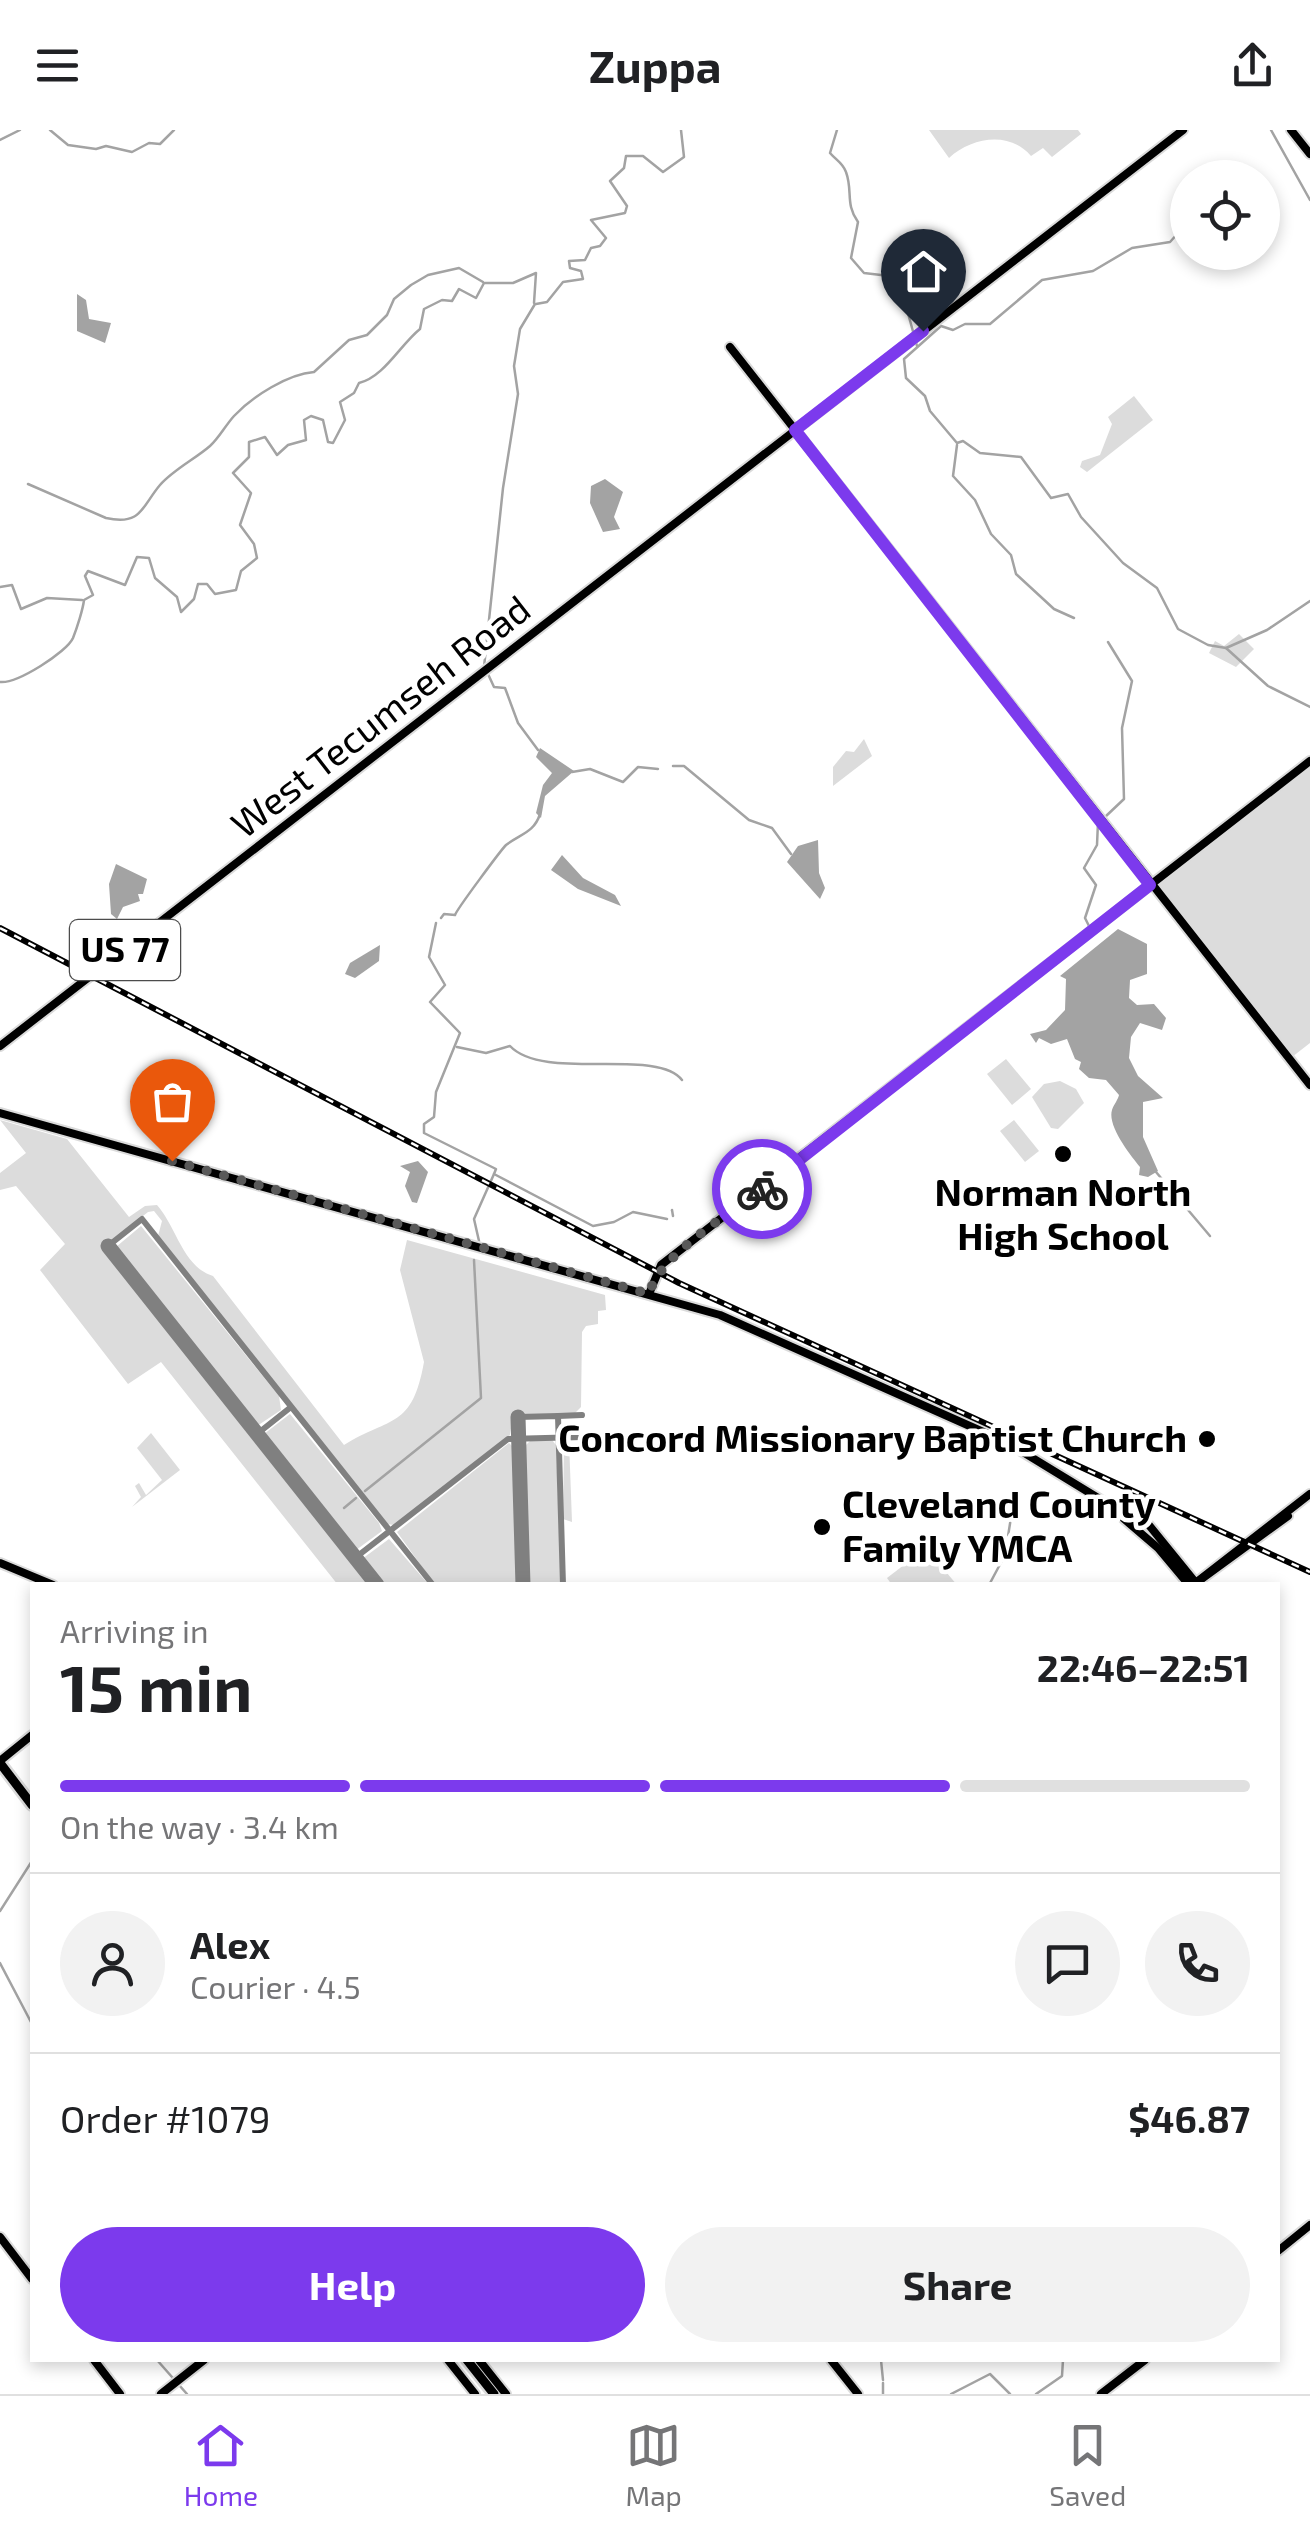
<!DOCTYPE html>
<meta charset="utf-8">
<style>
:root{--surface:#fff;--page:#f2f2f2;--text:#202124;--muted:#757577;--line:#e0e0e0;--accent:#7c3aed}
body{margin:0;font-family:"Exo 2",sans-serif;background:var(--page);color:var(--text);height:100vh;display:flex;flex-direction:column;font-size:38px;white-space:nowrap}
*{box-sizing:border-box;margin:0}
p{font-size:32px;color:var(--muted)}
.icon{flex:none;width:55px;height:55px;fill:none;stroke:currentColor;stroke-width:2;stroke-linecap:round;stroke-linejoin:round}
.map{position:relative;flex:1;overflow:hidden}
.panel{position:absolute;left:30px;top:1452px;width:1250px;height:780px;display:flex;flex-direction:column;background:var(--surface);border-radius:0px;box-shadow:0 5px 15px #0003}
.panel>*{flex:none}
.controls{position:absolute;left:1170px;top:30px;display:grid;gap:20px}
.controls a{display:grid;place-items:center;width:110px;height:110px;border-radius:50%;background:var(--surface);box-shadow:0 5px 15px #0003;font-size:50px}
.pin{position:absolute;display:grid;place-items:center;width:85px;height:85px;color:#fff;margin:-102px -42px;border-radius:50% 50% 50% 0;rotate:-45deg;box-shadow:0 0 10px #0007}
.pin .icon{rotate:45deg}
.courier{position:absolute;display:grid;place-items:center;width:100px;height:100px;margin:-50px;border:8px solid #7c3aed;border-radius:50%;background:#fff;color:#222;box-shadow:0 2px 12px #0007}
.headline em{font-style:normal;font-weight:700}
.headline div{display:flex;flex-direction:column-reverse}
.headline{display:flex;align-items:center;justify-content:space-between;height:170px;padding:0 30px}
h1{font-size:65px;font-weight:700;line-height:75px}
.bar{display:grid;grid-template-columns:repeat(4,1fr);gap:15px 10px;align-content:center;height:120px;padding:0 30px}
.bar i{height:12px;border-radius:8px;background:var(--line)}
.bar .selected{background:var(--accent)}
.bar p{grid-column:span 4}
.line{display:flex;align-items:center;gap:25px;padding:0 30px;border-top:2px solid var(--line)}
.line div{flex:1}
.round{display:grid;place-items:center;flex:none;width:105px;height:105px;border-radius:52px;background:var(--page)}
.primary-button{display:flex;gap:20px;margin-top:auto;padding:20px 30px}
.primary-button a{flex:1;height:115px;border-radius:60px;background:var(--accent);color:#fff;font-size:40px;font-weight:700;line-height:115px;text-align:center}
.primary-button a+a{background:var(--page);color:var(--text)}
header{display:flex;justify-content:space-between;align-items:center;height:130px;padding:0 30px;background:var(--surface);font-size:45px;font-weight:700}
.tab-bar{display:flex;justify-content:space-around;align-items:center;height:140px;border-top:2px solid var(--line);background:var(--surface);font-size:28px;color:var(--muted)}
.tab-bar a{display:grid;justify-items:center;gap:5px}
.tab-bar .selected{color:var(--accent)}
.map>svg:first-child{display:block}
</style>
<header><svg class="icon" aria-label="menu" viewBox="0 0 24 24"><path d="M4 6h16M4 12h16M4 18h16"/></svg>Zuppa<svg class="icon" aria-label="share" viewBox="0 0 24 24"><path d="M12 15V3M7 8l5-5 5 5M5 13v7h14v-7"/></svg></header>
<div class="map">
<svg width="1310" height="2264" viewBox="0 0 1310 2264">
<rect width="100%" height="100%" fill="#fff"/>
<!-- green -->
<g fill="#dcdcdc">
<path d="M929,0H1078L1081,4L1052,27L1043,18L1031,26C1010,1 972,7 949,28Z"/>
<path d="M1134,266L1153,290L1087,342L1080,337L1082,331L1100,325L1112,294L1108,287Z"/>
<path d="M1239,504L1254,519L1236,537L1209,523L1215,511L1224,516Z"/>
<path d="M864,609L872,626L833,656V637L846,621L854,622Z"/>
<path d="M1310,638V913L1292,927L1157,756Z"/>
<path d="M1006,929L1031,959L1012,975L987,944Z"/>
<path d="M1060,951L1076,959L1084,973L1058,999L1051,998L1032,967L1044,954Z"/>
<path d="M0,990L67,1009L129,1087L145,1076L157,1075C176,1096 183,1137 213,1146L344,1315C391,1286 412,1299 424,1232L400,1140L407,1110L605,1165L606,1180L598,1181V1194L586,1196L582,1202L581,1277L575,1283L513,1285L510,1305L394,1395L386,1394L167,1118L158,1106L162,1091L154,1081L148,1082L103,1118L369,1455H338L161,1232L128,1254L40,1140L65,1114L16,1056L0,1060V1043L26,1023Z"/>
<path d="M1014,990L1039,1021L1025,1032L1000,1001Z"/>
<path d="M141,1096L279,1266L281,1280L257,1296L116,1117Z"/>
<path d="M290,1284L379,1393L382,1401L356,1420L264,1304Z"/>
<path d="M151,1303L180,1340L132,1377L141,1367L135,1356L139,1353L146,1365L162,1350L137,1318Z"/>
<path d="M552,1310L556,1315L561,1455H529L525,1316L530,1311Z"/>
<path d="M564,1310L569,1311L572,1392L563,1389Z"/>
<path d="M509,1313L513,1317L518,1455H435L397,1402Z"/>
<path d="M389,1409L429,1455H383L362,1429Z"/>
<path d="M926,1418L957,1455H892L887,1448Z"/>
</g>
<!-- water -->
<g fill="#a3a3a3">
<path d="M77,164L86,170L89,189L111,193L105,213L77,201Z"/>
<path d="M605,349L623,362L614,387L620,399L603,402L590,373L591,356Z"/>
<path d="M540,618L574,641L545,666L541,688L536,683L543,655L552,643L536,627Z"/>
<path d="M818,710L819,743L825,758L820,769L787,732L798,716Z"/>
<path d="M562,725L583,748L615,765L621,776L578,759L551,740Z"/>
<path d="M116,734L147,749L143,764H138L140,771L123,777L117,789L111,784L109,754Z"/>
<path d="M1118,799L1147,814V844L1130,850L1129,868L1137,875L1154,874L1166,888L1162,900L1140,893L1131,907L1129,928L1138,946L1163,968L1143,972V1007L1158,1041L1148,1047L1139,1045L1140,1037C1131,1026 1107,996 1112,980C1114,974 1118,970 1119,965L1106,950L1089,948L1079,939L1081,932L1075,929L1067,909L1051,914L1039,908L1036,913L1030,904L1046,900L1065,880L1066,849L1060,846Z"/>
<path d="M380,815L379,831L355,848L345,844L350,833Z"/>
<path d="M418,1031L428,1042L417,1073L412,1072L405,1056L410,1042L400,1036Z"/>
</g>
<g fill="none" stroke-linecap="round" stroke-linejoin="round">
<!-- stream -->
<g stroke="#a3a3a3" stroke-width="2.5">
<path d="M50,0L68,15L96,19L106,16L132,22L149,13L160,14L174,0"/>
<path d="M837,0L830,23C836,30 843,33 846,42C853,61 845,74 858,92L851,128L864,143L898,147L917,216"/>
<path d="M1271,0L1310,70"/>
<path d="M0,10L20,0"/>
<path d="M1188,92L1170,112L1132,118L1093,141L1042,150L990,194H965L953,200L941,196L904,229L906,248L925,266L930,281L957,313L963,311L980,323L1021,327L1051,368L1068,364L1081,387L1123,433L1157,458L1178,499L1208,515L1226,518L1268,556L1310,577"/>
<path d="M485,153H513L536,143L534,173"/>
<path d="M536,174L547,172L563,152L583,149L581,141L570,138L569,131L585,130L591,118L600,116L606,108L591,90L625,83L627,76L610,51L624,38L626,26H643L663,42L684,27L681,0"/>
<path d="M957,315L953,346L975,370L991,404L1011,425L1016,444L1054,479L1074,488"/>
<path d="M28,354L106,388C142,396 142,376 160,355C173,340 195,329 210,316C219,308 225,296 234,286C253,266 288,244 314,242L349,210L367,205L387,185L394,169L411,155L428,145L459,138L483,152"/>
<path d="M0,457L12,455L21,479L47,468L82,470"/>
<path d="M1226,518L1267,500L1310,471"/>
<path d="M484,537L503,358L518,264L514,236L520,199L535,174"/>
<path d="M488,544L494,557L505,558L518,593L538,620"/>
<path d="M0,552C17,554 67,522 73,508C77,498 83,479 84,470L93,465L85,446L88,441L125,455L137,427L149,428L155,448L177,467L181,482L194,469L198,454H207L215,464L236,460L241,441L257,428L254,414L240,395L251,363L233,343L249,327V312L265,307L277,325L288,315L306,310L304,290L311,286L323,290L328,312L333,313L345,290L340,272L354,263L359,253C384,247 400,215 420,199L424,179L442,170L452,171L459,159L476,168L484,153"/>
<path d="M673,636H684L749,690L772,698L791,724"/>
<path d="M572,642L590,639L623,652L638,637L658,639"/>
<path d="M1105,687L1124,669L1122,598L1132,551L1108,512"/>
<path d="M441,788L444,784L455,785C457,779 501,720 506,715C520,704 534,703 540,684"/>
<path d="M436,793L429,827L445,855L430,872L460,903L436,962L434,987L424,994V1003L496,1039L494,1044L593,1096L614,1092L633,1082L667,1089"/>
<path d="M1089,796L1085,788L1096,755L1084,738L1097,715L1098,692"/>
<path d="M457,917L486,923L510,916C544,952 657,917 682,950"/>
<path d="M1156,1042L1210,1106"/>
<path d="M672,1080L673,1086"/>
<path d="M479,1111L474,1089L494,1044"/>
<path d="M365,1361L481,1268L474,1130"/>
<path d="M344,1378L356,1368"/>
<path d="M989,1455L1005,1425L1013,1375"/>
<path d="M0,1781L32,1731"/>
<path d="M0,1833L32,1894"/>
<path d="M157,2230L187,2264"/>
<path d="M881,2230L883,2250"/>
<path d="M883,2264V2253"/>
<path d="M951,2264L990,2244L1010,2264"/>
<path d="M1036,2264L1062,2246L1063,2230"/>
</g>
<!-- taxiway -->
<g stroke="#808080" stroke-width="6">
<path d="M108,1116L142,1089L433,1455"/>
<path d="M558,1286L582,1285"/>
<path d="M518,1287L558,1286L563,1455"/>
<path d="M257,1304L291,1277"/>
<path d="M355,1428L508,1309L583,1307"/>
</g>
<!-- runway -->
<g stroke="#808080" stroke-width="15">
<path d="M108,1116L377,1455"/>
<path d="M518,1287L523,1455"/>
</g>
<defs>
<g id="major">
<path d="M1291,0L1310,24"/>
<path d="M730,217L1310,955"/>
<path d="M0,916L1183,0"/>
<path d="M0,983L720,1185L1008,1313L1121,1382L1144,1389"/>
<path d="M649,1164L661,1135L1310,631"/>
<path d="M1123,1388L1158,1418L1189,1455"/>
<path d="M1144,1389L1196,1453"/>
<path d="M0,1433L53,1455"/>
<path d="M1196,1453L1288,1386"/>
<path d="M1193,1455L1310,1364"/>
<path d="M0,1631L32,1605"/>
<path d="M0,2107L32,2149"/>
<path d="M1278,2121L1310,2095"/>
<path d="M94,2230L120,2264"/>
<path d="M448,2230L475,2264"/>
<path d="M479,2230L506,2264"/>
<path d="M831,2230L858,2264"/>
<path d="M161,2264L204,2230"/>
<path d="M1101,2264L1145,2230"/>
</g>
<g id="highway">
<path d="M0,1633L32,1675"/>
<path d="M467,2230L494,2264"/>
</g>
</defs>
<!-- major casing -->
<use href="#major" stroke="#dbdbdb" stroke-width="12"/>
<!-- highway casing -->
<use href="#highway" stroke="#dbdbdb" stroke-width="14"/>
<!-- major -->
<use href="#major" stroke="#000" stroke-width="8"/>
<!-- highway -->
<use href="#highway" stroke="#000" stroke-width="9"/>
<defs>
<path id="rail" d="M0,798L679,1153L1310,1442"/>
</defs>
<!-- rail casing -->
<use href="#rail" stroke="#000" stroke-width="6"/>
<!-- rail -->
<use href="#rail" stroke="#fff" stroke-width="2.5" stroke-dasharray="8" stroke-linecap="butt"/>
</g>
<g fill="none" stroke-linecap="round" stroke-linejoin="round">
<!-- done -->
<path stroke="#595959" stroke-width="10" stroke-dasharray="0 18" d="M172,1031L649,1164C660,1124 729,1085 762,1059"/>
<!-- route -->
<path stroke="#7c3aed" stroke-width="12" d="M762,1059L1150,755L795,300L923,201"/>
</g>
<!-- markers -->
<g fill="#000" stroke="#fff" stroke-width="4">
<circle cx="1063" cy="1024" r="10"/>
<circle cx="1207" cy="1309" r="10"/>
<circle cx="822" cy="1397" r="10"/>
</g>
<g text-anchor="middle" stroke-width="9" stroke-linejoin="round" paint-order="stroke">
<!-- shield labels -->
<rect fill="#fff" stroke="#4c4c4c" stroke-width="2.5" x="70" y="790" width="110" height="60" rx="8"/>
<g font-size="35" font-weight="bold" fill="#000">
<text x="125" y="832">US 77</text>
</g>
<!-- street labels -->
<g font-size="38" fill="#000" stroke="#fff">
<text transform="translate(381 587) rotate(-38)" y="13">West Tecumseh Road</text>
</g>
<!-- poi labels -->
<g font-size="38" font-weight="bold" fill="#000" stroke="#fff">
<text x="1063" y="1076">Norman North<tspan x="1063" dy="44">High School</tspan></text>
<text x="1187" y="1322" text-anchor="end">Concord Missionary Baptist Church</text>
<text x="842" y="1388" text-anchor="start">Cleveland County<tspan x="842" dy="44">Family YMCA</tspan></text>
</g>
</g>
</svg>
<div class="controls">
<a><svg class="icon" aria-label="locate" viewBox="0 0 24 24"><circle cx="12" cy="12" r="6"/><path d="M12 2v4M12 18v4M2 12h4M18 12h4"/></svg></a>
</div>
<div class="pin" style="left:172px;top:1031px;background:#ea580c"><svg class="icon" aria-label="bag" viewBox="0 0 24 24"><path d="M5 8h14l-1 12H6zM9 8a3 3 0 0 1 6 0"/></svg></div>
<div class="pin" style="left:923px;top:201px;background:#1f2937"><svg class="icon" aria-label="home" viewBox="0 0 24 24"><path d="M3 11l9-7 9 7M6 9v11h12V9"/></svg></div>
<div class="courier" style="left:762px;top:1059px"><svg class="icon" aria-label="bike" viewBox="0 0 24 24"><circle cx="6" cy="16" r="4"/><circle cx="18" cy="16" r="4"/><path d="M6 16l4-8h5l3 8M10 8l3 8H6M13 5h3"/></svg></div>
<section class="panel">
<div class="headline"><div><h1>15 min</h1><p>Arriving in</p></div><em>22:46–22:51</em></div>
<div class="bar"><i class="selected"></i><i class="selected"></i><i class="selected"></i><i></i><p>On the way · 3.4 km</p></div>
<div class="line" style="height:180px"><a class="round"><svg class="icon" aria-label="person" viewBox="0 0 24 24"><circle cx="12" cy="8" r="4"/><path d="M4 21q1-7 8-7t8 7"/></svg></a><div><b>Alex</b><p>Courier · 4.5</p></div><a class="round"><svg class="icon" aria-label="chat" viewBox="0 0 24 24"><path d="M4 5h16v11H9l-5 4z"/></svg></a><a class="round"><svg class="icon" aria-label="phone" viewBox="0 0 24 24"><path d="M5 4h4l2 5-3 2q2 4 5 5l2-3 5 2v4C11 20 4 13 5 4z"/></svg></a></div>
<div class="line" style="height:130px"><div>Order #1079</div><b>$46.87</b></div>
<div class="primary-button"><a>Help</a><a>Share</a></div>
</section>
</div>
<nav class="tab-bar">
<a class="selected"><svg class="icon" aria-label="home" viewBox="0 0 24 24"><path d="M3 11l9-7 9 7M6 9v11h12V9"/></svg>Home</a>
<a><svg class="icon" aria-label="map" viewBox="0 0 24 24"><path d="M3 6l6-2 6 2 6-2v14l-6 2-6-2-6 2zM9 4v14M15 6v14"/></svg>Map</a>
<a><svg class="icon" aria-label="saved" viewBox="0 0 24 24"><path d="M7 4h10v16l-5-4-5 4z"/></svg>Saved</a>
</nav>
